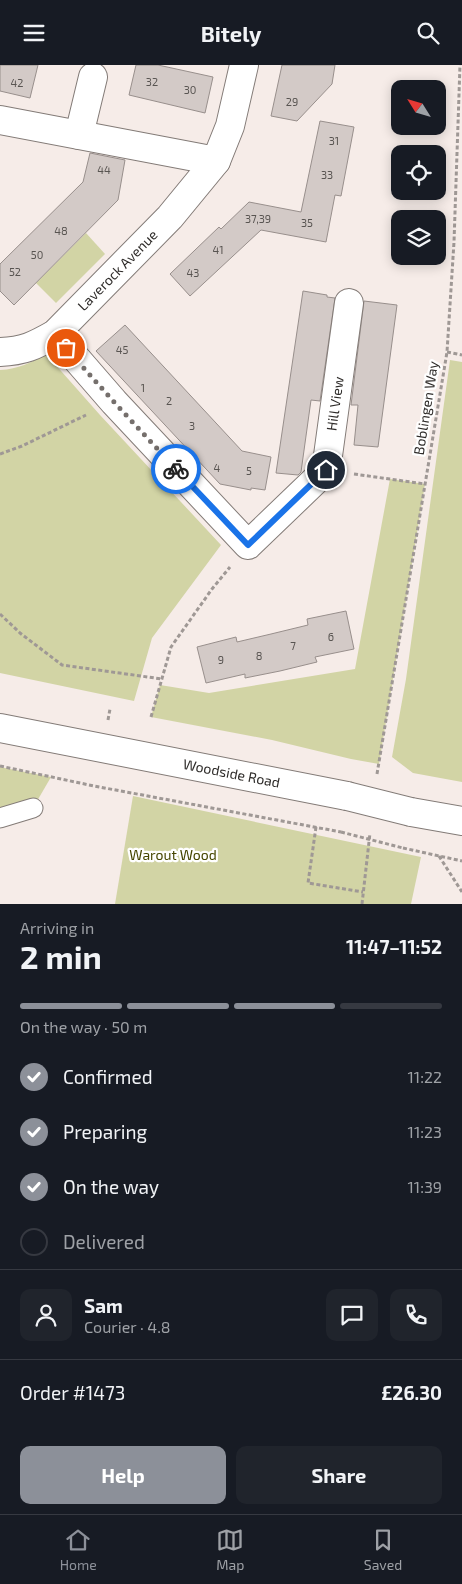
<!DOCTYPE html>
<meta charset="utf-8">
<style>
:root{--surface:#171b24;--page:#20242c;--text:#f1f3f6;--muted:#9ea1a6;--line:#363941;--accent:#8c9099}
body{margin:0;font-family:"Exo 2",sans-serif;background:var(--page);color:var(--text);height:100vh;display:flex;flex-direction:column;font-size:19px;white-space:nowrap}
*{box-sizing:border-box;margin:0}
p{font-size:16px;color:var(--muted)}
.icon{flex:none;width:28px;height:28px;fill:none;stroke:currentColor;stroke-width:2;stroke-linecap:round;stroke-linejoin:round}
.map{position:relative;height:839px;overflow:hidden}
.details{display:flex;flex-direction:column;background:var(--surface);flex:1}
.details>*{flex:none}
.needle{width:32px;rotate:307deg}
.fabs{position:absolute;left:391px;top:15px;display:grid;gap:10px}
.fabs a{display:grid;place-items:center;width:55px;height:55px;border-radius:10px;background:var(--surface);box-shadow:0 2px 12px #0003;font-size:25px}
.pin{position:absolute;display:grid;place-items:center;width:42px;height:42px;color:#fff;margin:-21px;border:2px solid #fff;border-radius:50%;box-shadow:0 1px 5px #0007}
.courier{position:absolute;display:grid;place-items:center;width:50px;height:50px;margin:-25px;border:4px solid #1a73e8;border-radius:50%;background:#fff;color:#222;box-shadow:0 1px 6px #0007}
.summary em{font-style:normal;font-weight:700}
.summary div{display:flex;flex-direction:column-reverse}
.summary{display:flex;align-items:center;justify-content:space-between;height:85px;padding:0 20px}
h1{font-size:32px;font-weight:700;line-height:38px}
.bar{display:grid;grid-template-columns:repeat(4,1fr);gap:8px 5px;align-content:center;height:60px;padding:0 20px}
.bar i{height:6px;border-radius:4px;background:var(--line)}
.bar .active{background:var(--accent)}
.bar p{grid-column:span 4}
.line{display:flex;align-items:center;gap:12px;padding:0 20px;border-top:1px solid var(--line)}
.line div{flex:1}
.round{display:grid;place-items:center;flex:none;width:52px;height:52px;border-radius:10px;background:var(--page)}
ol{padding:0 20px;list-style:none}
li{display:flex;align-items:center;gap:15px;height:55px}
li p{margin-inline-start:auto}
li .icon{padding:5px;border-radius:50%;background:var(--accent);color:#fff;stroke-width:4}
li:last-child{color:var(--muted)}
li i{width:28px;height:28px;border:2px solid var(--line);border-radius:50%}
.cta{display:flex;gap:10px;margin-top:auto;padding:10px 20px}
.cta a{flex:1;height:58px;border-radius:10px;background:var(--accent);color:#fff;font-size:20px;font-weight:700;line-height:58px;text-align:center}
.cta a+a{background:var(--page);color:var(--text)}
header{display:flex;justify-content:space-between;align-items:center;height:65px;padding:0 20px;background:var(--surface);font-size:22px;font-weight:700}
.tab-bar{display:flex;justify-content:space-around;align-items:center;height:70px;border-top:1px solid var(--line);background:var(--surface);font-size:14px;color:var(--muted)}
.tab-bar a{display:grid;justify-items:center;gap:2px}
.tab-bar .active{color:var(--accent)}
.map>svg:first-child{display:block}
</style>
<header><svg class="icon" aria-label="menu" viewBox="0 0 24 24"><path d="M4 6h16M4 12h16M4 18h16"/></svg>Bitely<svg class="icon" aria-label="search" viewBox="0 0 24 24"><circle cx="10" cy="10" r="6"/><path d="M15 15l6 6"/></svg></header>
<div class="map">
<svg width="462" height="839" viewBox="0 0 462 839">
<rect width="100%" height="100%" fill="#f6ece8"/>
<!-- green -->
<g fill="#d2d4a5">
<path d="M86,168L105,189L56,238L36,218Z"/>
<path d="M46,289L100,350L221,480L152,573L134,636L0,608V305C19,304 30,298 46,289Z"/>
<path d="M450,295L462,297V717L413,708L392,692L406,614Z"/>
<path d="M390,414L425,419L379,699L351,694L272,675L151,652L160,620L209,628L355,604Z"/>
<path d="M0,702L51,712L33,743L0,755Z"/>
<path d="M133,731L421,792L411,839H115Z"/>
</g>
<!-- building -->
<g fill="#d3cac7" stroke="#988f8c">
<path d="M0,0H38L30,33L0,26Z"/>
<path d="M136,0H158L213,12L205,48L129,30Z"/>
<path d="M282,0H335L332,19L297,56L271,51Z"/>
<path d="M320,56L354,62L341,131L335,130L326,177L261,165L190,231L170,209L219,162L221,164L249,137L301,147Z"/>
<path d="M90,88L125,95L118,135L14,240L0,226V199L83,117Z"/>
<path d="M303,226L327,230V232L335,233L320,336L311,335L301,407L298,410L276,408Z"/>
<path d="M364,236L397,240L378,382L354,380L358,340H351Z"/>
<path d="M125,260L242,386L271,392L265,425L251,423V425L220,419L96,286Z"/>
<path d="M346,546L354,584L315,592L317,597L280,606L245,613V609L206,618L197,582L236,572L237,577L271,569L308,560L307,554Z"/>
</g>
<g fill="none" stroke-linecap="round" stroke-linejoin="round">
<defs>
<path id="service" d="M0,753L33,743"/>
<g id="minor">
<path d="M0,55L216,96"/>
<path d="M79,70L93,12"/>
<path id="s1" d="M55,269L114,337L248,480L326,405L349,238"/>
<path id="s2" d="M0,287C24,286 34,281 55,269L170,152L216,96L230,61L244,0"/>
</g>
<g id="tertiary">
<path id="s3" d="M0,663L347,731"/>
<path d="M411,747L462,756"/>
</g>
</defs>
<!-- service casing -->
<use href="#service" stroke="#837b77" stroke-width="21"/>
<!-- minor casing -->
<use href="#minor" stroke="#837b77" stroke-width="30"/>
<!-- tertiary casing -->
<use href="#tertiary" stroke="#837b77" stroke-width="30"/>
<!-- path -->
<g stroke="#9f9895" stroke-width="3" stroke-dasharray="4 2.5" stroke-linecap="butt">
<path d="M447,287L462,290"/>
<path d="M0,389L22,381L86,350"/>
<path d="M354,409L425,419"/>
<path d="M0,549L20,568L62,600L162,614"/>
<path d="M151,652L171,582L212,524L230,502"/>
<path d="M108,655L110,644"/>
<path d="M0,701L94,721L341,767"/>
<path d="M377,709L447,287L454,177L460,0"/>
<path d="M316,762L308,818L363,827"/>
<path d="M403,783L462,796"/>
<path d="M439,791L462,827"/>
<path d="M362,839L370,768"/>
</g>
<!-- service -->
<use href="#service" stroke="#fff" stroke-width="19"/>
<!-- minor -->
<use href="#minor" stroke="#fff" stroke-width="28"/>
<!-- tertiary -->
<use href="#tertiary" stroke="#fff" stroke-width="28"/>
<defs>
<path id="tertiary-bridge" d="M347,731L411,747"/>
</defs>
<!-- tertiary-bridge casing -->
<use href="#tertiary-bridge" stroke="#837b77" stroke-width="30" stroke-linecap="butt"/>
<!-- path-bridge -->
<path stroke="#9f9895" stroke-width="3" stroke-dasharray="4 2.5" stroke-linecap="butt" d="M341,767L403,783"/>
<!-- tertiary-bridge -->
<use href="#tertiary-bridge" stroke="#fff" stroke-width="28"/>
</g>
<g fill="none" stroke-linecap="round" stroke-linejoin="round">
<!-- done -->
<path stroke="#756f6c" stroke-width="5" stroke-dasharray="0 9" d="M66,283L114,337L176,404"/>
<!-- route -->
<path stroke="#1a73e8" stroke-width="6" d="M176,404L248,480L326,405"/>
</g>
<g text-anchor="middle" stroke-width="4.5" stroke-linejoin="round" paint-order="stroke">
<!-- number labels -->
<g font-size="11" fill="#585451">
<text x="152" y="21">32</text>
<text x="17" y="22">42</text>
<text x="190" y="29">30</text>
<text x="292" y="41">29</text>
<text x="334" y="80">31</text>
<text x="104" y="109">44</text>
<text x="327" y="114">33</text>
<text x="258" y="158">37,39</text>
<text x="307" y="162">35</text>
<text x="61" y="170">48</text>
<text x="218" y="189">41</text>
<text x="37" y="194">50</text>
<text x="15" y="211">52</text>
<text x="193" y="212">43</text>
<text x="122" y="289">45</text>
<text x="143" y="327">1</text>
<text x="169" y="340">2</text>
<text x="192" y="365">3</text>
<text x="217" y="407">4</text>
<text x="249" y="410">5</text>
<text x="331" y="576">6</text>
<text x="293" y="585">7</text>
<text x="259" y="595">8</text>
<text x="221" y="599">9</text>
</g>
<!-- street labels -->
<g font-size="14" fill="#2f2c2a" stroke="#fff">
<text dy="5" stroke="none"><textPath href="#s2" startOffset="148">Laverock Avenue</textPath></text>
<text dy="5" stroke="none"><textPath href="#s1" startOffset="461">Hill View</textPath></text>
<text transform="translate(426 343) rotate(-81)" y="5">Boblingen Way</text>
<text dy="5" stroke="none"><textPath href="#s3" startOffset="236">Woodside Road</textPath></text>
</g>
<!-- park labels -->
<g font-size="14" fill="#464600" stroke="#fff">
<text x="173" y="795">Warout Wood</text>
</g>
</g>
</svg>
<div class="fabs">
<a><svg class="needle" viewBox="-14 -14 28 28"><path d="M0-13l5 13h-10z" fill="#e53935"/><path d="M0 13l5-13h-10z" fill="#9ea1a6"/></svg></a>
<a><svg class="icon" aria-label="locate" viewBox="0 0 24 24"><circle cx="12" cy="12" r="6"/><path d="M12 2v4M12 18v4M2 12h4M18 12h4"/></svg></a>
<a><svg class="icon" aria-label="layers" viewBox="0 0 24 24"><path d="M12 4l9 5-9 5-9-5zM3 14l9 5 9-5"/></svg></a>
</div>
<div class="pin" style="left:66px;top:283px;background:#ea580c"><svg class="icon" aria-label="bag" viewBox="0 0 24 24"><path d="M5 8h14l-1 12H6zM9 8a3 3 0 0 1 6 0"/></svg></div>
<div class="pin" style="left:326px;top:405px;background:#1f2937"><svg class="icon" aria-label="home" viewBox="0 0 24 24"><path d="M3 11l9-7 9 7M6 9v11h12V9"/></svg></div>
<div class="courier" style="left:176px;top:404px"><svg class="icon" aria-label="bike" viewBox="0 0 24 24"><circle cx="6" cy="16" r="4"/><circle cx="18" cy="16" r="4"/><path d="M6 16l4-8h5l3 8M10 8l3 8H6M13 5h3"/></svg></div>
</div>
<section class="details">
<div class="summary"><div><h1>2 min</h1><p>Arriving in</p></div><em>11:47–11:52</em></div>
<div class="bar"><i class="active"></i><i class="active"></i><i class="active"></i><i></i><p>On the way · 50 m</p></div>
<ol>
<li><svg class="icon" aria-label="check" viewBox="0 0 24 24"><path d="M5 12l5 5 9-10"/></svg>Confirmed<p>11:22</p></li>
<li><svg class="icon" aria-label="check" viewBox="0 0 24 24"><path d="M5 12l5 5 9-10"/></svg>Preparing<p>11:23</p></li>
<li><svg class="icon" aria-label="check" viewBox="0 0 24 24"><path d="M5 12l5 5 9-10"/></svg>On the way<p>11:39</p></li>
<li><i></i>Delivered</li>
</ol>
<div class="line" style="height:90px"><a class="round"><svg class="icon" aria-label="person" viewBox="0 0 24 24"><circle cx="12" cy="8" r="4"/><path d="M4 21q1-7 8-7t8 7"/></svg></a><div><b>Sam</b><p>Courier · 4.8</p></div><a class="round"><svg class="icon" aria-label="chat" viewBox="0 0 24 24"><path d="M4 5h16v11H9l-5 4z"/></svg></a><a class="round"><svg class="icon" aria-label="phone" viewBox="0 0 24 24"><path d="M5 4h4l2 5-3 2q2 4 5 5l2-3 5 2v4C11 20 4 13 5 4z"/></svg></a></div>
<div class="line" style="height:65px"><div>Order #1473</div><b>£26.30</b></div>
<div class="cta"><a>Help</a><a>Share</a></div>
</section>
<nav class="tab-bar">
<a class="active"><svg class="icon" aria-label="home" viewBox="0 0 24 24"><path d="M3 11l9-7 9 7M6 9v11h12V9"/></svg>Home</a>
<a><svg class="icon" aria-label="map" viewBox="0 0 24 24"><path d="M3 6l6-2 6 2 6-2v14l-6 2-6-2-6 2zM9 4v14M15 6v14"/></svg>Map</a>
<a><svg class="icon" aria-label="saved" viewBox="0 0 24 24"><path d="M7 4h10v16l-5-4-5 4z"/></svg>Saved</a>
</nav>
